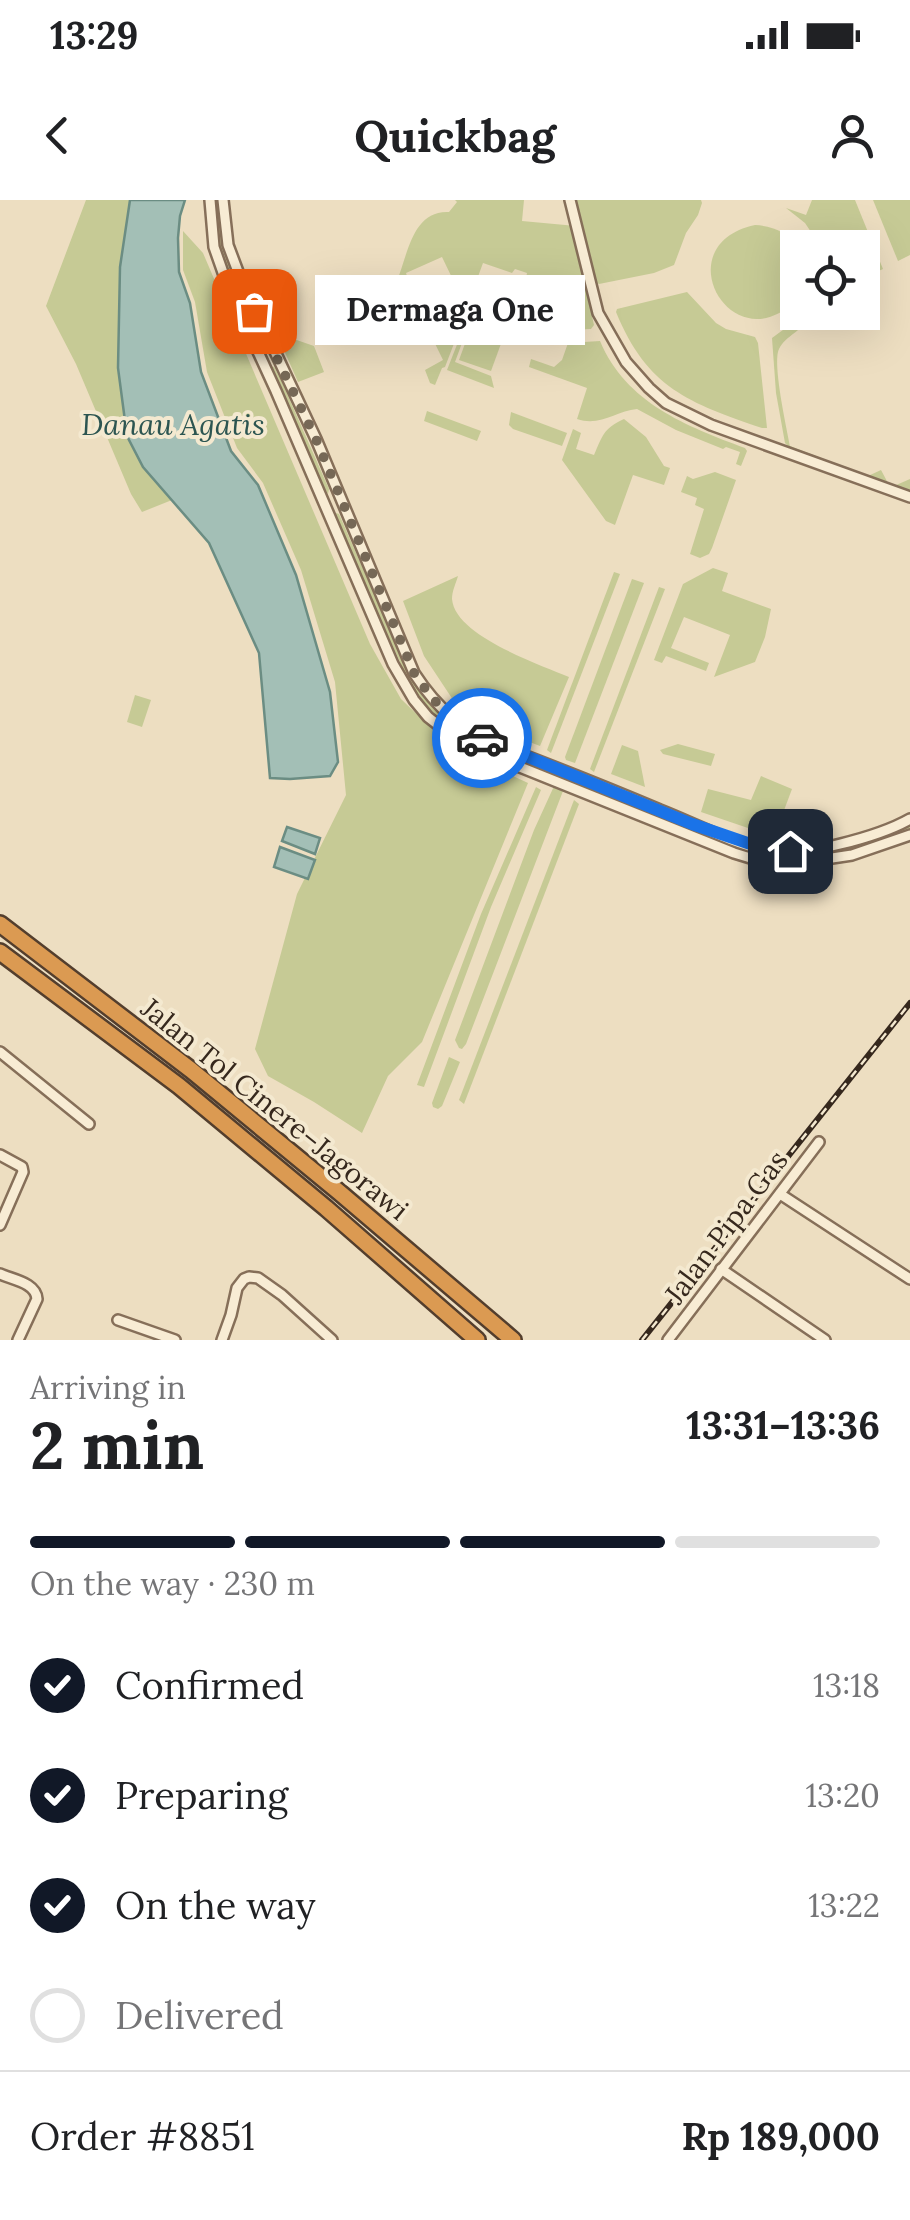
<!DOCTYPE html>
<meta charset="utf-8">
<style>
:root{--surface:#fff;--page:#f2f2f2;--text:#202124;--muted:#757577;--line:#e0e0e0;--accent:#111827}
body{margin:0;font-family:Lora,serif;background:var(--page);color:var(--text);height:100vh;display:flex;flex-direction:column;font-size:38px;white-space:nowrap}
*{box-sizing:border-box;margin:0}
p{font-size:32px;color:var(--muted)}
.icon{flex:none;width:55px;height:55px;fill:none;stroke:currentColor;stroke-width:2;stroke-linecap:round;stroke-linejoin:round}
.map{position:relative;height:1140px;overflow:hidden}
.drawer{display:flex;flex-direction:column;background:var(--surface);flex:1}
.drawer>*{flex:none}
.controls{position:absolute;left:780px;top:30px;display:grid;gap:20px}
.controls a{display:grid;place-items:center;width:100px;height:100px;border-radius:0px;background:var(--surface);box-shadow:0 10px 40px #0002;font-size:50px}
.pin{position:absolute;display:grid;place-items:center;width:85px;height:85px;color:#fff;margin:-42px;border-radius:20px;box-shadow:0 5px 15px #0006}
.courier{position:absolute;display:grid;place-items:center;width:100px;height:100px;margin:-50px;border:8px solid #1a73e8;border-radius:50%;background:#fff;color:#222;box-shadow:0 2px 12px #0007}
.bubble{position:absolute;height:70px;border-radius:0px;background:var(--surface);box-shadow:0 10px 40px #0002;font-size:32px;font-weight:700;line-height:70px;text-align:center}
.overview em{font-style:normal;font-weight:700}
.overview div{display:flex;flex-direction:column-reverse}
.overview{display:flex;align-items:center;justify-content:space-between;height:170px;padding:0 30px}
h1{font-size:65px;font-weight:700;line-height:75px}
.bar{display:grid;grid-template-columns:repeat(4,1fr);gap:15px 10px;align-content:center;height:120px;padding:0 30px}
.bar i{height:12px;border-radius:8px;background:var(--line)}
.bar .active{background:var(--accent)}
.bar p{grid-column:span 4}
.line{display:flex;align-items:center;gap:25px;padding:0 30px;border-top:2px solid var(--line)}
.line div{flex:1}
ol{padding:0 30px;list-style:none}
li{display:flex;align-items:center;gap:30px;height:110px}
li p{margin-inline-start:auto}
li .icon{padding:10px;border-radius:50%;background:var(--accent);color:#fff;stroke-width:4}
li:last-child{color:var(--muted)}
li i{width:55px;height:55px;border:5px solid var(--line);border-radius:50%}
.status{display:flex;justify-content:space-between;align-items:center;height:70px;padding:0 50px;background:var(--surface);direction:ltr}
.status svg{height:28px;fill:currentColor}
header{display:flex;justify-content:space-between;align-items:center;height:130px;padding:0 30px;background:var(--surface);font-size:45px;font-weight:700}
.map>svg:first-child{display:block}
</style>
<div class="status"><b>13:29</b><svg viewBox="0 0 49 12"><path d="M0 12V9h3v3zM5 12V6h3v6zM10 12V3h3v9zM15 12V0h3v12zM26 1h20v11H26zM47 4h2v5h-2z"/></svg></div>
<header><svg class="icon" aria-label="back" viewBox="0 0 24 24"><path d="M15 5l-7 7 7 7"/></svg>Quickbag<svg class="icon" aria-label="person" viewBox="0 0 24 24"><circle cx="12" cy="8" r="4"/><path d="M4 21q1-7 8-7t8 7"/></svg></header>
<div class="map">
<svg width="910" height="1140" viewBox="0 0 910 1140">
<rect width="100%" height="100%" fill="#eddec1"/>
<!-- green -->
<g fill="#c6ca95">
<path d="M86,0H130L120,67L118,168L127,236L143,267L172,300L142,312L131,294L76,164L46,106Z"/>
<path d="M213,0H218L225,52L265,144L264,150L259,146L220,52Z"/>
<path d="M455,0H524L522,21L576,26L577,51L594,125L591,129L570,130L565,94H550L552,88L526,78L527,73L515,69L512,73L483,63L476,82L456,86L442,57L406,73L409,82L404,83L397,81C408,53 413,10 449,12L457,2Z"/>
<path d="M575,0H701L702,3L698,15L686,33L674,65L654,73L599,84L593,80Z"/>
<path d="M812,0H855L883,69L863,78L862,48L821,47L805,23L786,8L806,15Z"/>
<path d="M873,0H910V55L898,61Z"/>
<path d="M755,25C773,26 787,32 798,47L797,99C733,166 663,45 755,25Z"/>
<path d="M183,31L203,53L370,444L401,499L452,548L528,583L422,842L388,876L362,933L314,902L268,876L255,849L297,694L346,595L335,482L301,370L263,283L237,248L207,172L195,102L183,70Z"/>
<path d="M395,87L404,90L411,88L417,103L411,118L377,134Z"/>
<path d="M687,92L716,123L726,129L755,137L758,143L767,228H762C689,203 647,188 616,112L617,109Z"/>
<path d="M462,97L468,107L445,167L442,168L435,185L430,183L425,170L443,160L421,115L415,117L420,106L423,112L455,98L457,100Z"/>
<path d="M806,113L812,114C804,130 785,136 779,149C772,163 787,229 790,246L868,276L881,270L889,285L894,286L910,279V292C881,291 820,260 790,248L785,243L776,193L772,138Z"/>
<path d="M474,119L506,130L491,171L459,160Z"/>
<path d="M272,123L290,130L288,137L314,146L324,172L298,182Z"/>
<path d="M600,141C626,203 686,226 745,248L747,251L741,266L736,264L740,252L726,247L723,249L676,230L637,209C616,211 600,227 577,219L587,188L529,167L531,159L554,167L562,160L568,143Z"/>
<path d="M458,142L462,143L455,162L491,176L494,188L447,170Z"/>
<path d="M270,166L274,167L281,180L329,289L328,294L306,253L269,169Z"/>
<path d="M427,211L481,231L477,241L424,221Z"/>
<path d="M511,212L567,233L562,246L513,229L509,225Z"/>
<path d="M624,219L646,237L664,266L670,268L664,285L633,275L615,325L606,321L562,260L573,229L581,233L576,249L594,255C603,235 603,229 624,219Z"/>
<path d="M715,272L736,280L712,348L709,354L700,358L690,354L704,309L695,305L697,298L681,292L687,276L693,279Z"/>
<path d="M336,313L339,314C351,342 364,370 376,399C395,443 410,486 446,519C472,543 510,554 543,567L542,571L463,538L442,524L414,493L334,316Z"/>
<path d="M713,368L728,373L722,391L771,409L765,437L755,462L714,477L730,435L684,417L671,448L709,463L706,471L666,456L662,463L654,460L683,384Z"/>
<path d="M614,372L620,374L551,553L547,550Z"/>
<path d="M458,376C456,383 452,391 452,399C455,436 539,464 569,477L540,546L480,523L461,512L424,456L403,401Z"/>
<path d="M632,379L644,383L575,563L566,560L565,557Z"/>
<path d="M659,387L665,389L594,572L590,569Z"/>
<path d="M135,495L151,500L142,527L127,522Z"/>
<path d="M678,544L715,554L711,566L663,554L660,550Z"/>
<path d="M622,545L638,551L645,587L611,574Z"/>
<path d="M761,576L792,589L783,613L789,623L784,636L774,637L701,612L708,589L751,600Z"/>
<path d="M555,584L563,589V591L466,844L462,849L459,848L455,840L460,827L534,630Z"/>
<path d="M536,587L541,590L491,707L424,887L417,885L481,714Z"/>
<path d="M574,600L579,604L464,904L459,900Z"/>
<path d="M910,624V631C871,650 807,664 764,659C741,656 718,642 697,634L699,631C717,637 739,649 758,651C810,656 863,646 910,624Z"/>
<path d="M449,857L460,862L442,906L438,909L433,907L432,903Z"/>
</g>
<!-- water -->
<g fill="#a3bfb6" stroke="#6b8d83" stroke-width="2.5">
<path d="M130,0H185L180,16L178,38L179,72L190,103L201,172L231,251L258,285L296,375L330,492L338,562L330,576L290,579L270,578L259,453L209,343L143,267L127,236L118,168L120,67Z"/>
<path d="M287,627L320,638L315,654L282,641Z"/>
<path d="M280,647L315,660L308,679L274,667Z"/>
</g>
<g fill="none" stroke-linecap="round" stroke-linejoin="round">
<defs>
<g id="minor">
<path d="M210,0L214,47L227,84L276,191L393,464L414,500L428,517L456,539L515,565L734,653L767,663L792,664L852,655L910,635"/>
<path d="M223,0L228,45L240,77L316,239L414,473C438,510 462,529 502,547C555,567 608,588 660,610C693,623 734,644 768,651C802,658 880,636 910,619"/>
<path d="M570,0L598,113L626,162L649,188L666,203L711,225L910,297"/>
<path d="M0,852L89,924"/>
<path d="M0,955L22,967L23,972L0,1025"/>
<path d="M780,994L910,1079"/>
<path d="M721,1069L825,1140"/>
<path d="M0,1074C14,1080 36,1083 37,1099L18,1140"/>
<path d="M118,1120L175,1140"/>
<path d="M222,1140L231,1115L237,1088L244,1079L249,1077L258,1078L282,1095L332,1140"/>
<path d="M668,1140L819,942"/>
</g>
<g id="motorway">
<path d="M0,724L191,870L339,992L513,1140"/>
<path d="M0,752L179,886L326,1008L477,1140"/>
</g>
</defs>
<!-- minor casing -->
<use href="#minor" stroke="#866f59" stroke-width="14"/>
<!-- motorway casing -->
<use href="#motorway" stroke="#533e2d" stroke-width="20"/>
<!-- minor -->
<use href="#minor" stroke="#f8ecd4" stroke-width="9"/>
<!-- motorway -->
<use href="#motorway" stroke="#db9a52" stroke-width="15"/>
<defs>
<path id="rail" d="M642,1140L910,803"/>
</defs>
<!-- rail casing -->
<use href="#rail" stroke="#36281d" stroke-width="6"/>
<!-- rail -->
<use href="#rail" stroke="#f4e9d0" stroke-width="2.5" stroke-dasharray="8" stroke-linecap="butt"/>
</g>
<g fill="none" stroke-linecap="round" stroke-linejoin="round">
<!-- done -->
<path stroke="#766856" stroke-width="10" stroke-dasharray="0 18" d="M254,111L316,239L414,473C432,500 453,524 482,538"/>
<!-- route -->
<path stroke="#1a73e8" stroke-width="12" d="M482,538L692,624L768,650L790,651"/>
</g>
<g text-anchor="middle" stroke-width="8" stroke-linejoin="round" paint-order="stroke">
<!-- street labels -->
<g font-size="28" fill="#36281d" stroke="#f4e9d0">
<text transform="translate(275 909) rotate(39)" y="10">Jalan Tol Cinere–Jagorawi</text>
<text transform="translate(726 1027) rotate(-53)" y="10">Jalan Pipa Gas</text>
</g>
<!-- water labels -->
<g font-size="30" font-style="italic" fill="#2c5551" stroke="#f4e9d0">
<text x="173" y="235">Danau Agatis</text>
</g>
</g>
</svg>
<div class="controls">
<a><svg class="icon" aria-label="locate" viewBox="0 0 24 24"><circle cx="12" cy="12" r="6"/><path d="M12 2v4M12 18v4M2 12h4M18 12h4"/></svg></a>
</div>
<div class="pin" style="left:254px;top:111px;background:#ea580c"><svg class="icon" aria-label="bag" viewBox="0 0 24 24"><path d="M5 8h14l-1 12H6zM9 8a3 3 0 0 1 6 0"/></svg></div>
<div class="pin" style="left:790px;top:651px;background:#1f2937"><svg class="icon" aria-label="home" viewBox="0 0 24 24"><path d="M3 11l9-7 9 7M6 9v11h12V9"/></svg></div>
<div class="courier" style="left:482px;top:538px"><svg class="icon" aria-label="car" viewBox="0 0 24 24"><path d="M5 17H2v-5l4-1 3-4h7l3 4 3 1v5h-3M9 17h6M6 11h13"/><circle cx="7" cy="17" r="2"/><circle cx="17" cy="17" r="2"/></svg></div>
<div class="bubble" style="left:315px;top:75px;width:270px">Dermaga One</div>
</div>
<section class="drawer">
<div class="overview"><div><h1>2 min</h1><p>Arriving in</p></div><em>13:31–13:36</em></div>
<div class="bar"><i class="active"></i><i class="active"></i><i class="active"></i><i></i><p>On the way · 230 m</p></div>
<ol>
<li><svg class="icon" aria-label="check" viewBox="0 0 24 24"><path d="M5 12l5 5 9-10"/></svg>Confirmed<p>13:18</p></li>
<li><svg class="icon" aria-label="check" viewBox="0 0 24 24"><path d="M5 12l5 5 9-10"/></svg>Preparing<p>13:20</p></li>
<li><svg class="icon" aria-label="check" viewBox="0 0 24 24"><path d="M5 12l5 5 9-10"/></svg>On the way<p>13:22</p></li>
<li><i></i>Delivered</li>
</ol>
<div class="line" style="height:130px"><div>Order #8851</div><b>Rp 189,000</b></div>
</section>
